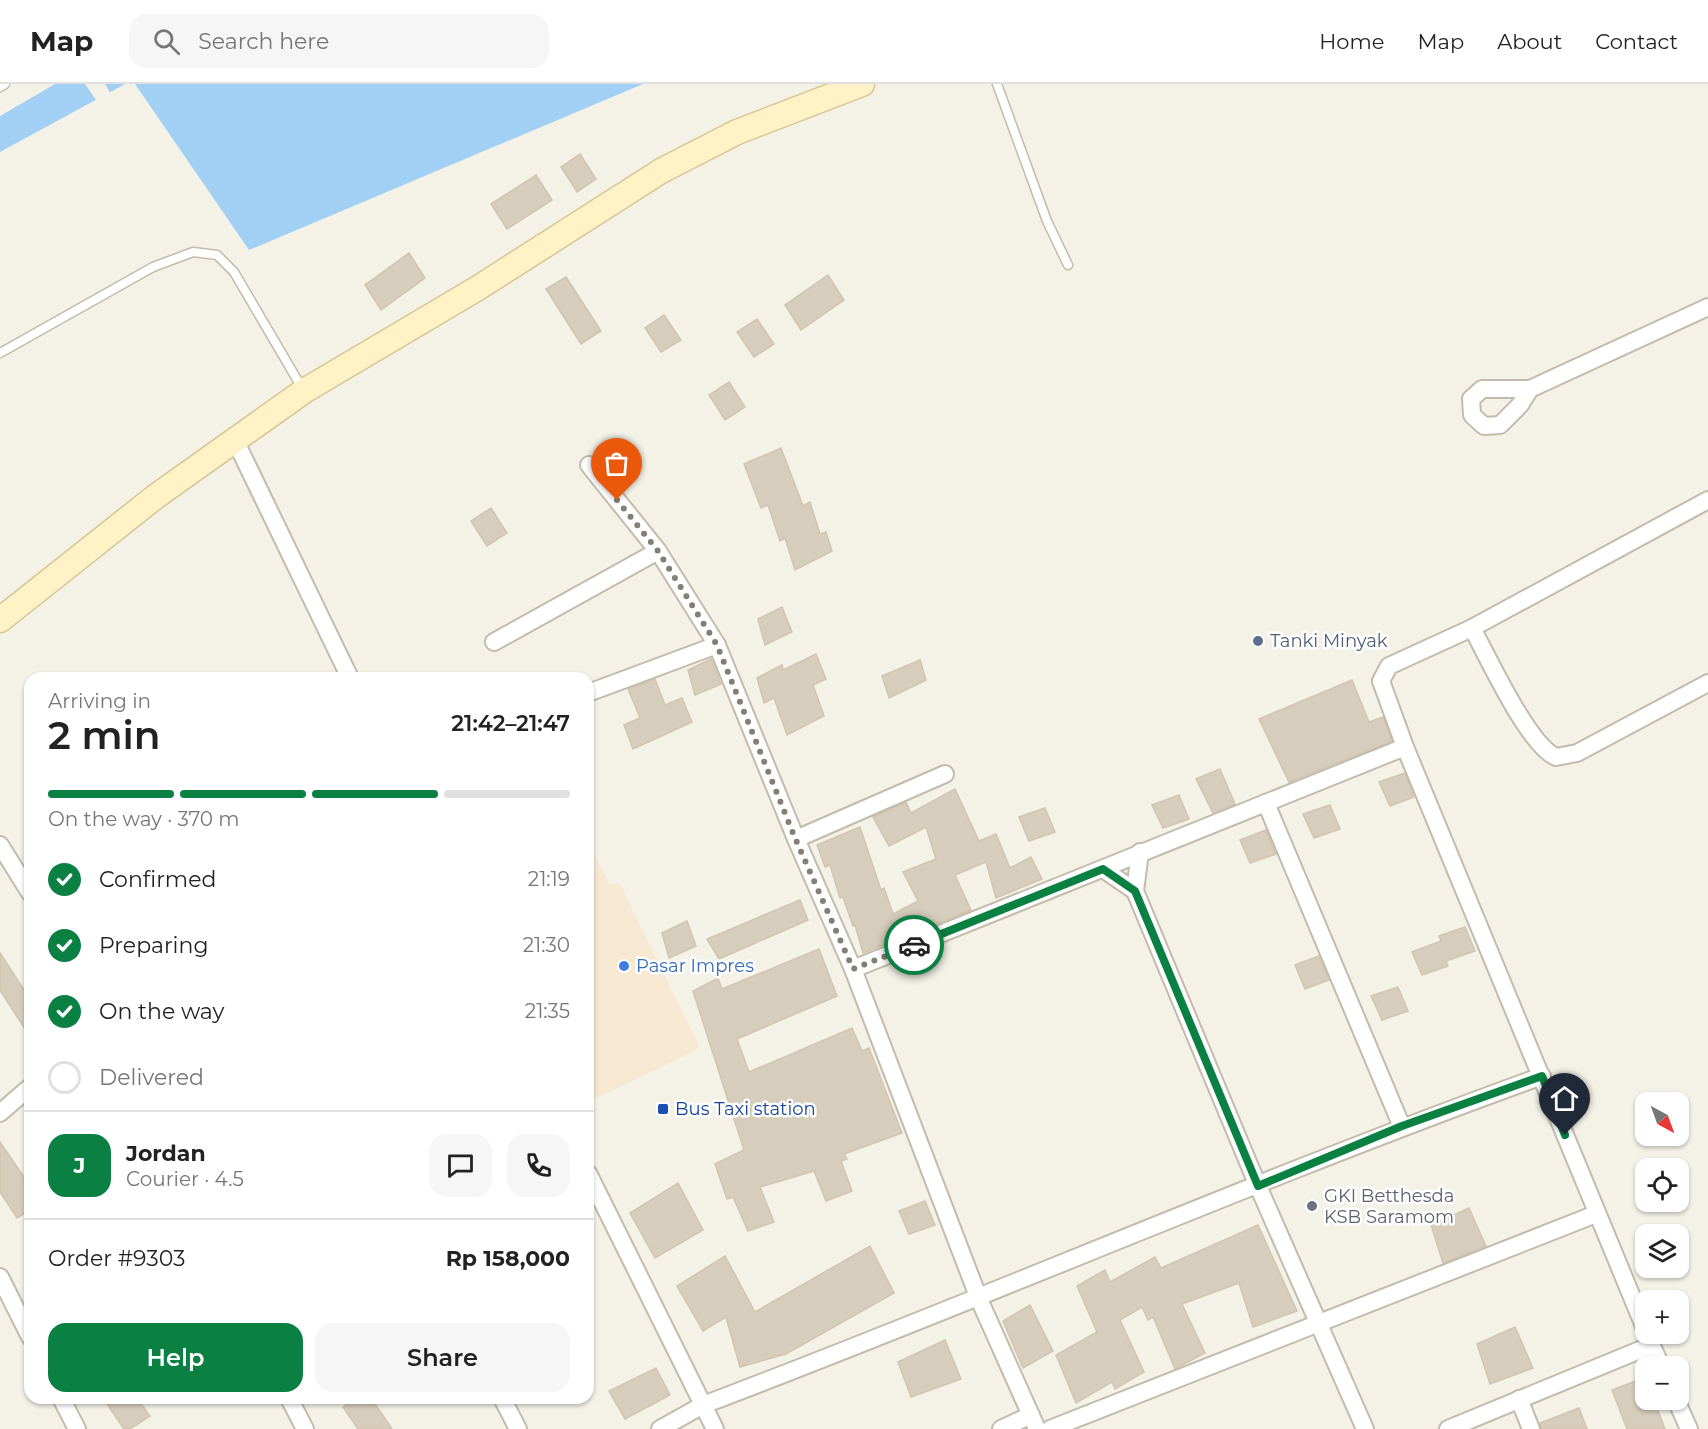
<!DOCTYPE html>
<meta charset="utf-8">
<style>
:root{--surface:#fff;--page:#f6f6f6;--text:#222;--muted:#767676;--line:#e0e0e0;--accent:#0b8043}
body{margin:0;font-family:Montserrat,sans-serif;background:var(--page);color:var(--text);height:100vh;display:flex;flex-direction:column;font-size:22px;white-space:nowrap}
*{box-sizing:border-box;margin:0}
p{font-size:20px;color:var(--muted)}
.icon{flex:none;width:33px;height:33px;fill:none;stroke:currentColor;stroke-width:2;stroke-linecap:round;stroke-linejoin:round}
.map{position:relative;flex:1;overflow:hidden}
.side{position:absolute;left:24px;top:588px;width:570px;height:732px;display:flex;flex-direction:column;background:var(--surface);border-radius:18px;box-shadow:0 2px 4px #0004}
.side>*{flex:none}
.needle{width:39px;rotate:139deg}
.tools{position:absolute;left:1635px;top:1008px;display:grid;gap:12px}
.tools a{display:grid;place-items:center;width:54px;height:54px;border-radius:12px;background:var(--surface);box-shadow:0 2px 4px #0004;font-size:30px}
.pin{position:absolute;display:grid;place-items:center;width:51px;height:51px;color:#fff;margin:-62px -26px;border-radius:50% 50% 50% 0;rotate:-45deg;box-shadow:0 0 6px #0007}
.pin .icon{rotate:45deg}
.courier{position:absolute;display:grid;place-items:center;width:60px;height:60px;margin:-30px;border:4px solid #0b8043;border-radius:50%;background:#fff;color:#222;box-shadow:0 2px 8px #0007}
.head em{font-style:normal;font-weight:600}
.head div{display:flex;flex-direction:column-reverse}
.head{display:flex;align-items:center;justify-content:space-between;height:102px;padding:0 24px}
h1{font-size:39px;font-weight:600;line-height:45px}
.bar{display:grid;grid-template-columns:repeat(4,1fr);gap:9px 6px;align-content:center;height:72px;padding:0 24px}
.bar i{height:8px;border-radius:4px;background:var(--line)}
.bar .active{background:var(--accent)}
.bar p{grid-column:span 4}
.line{display:flex;align-items:center;gap:15px;padding:0 24px;border-top:2px solid var(--line)}
.line div{flex:1}
.round{display:grid;place-items:center;flex:none;width:63px;height:63px;border-radius:18px;background:var(--page)}
ol{padding:0 24px;list-style:none}
li{display:flex;align-items:center;gap:18px;height:66px}
li p{margin-inline-start:auto}
li .icon{padding:6px;border-radius:50%;background:var(--accent);color:#fff;stroke-width:4}
li:last-child{color:var(--muted)}
li i{width:33px;height:33px;border:3px solid var(--line);border-radius:50%}
.cta{display:flex;gap:12px;margin-top:auto;padding:12px 24px}
.cta a{flex:1;height:69px;border-radius:18px;background:var(--accent);color:#fff;font-size:24px;font-weight:600;line-height:69px;text-align:center}
.cta a+a{background:var(--page);color:var(--text)}
header{display:flex;align-items:center;gap:36px;box-sizing:border-box;height:84px;padding:0 30px;background:var(--surface);border-bottom:2px solid var(--line)}
header strong{font-size:28px}
nav{display:flex;gap:33px;margin-inline-start:auto;font-size:21px}
.search{width:420px;height:54px;background:var(--page);display:flex;align-items:center;gap:15px;box-sizing:border-box;padding:0 21px;border-radius:18px;color:var(--muted);font-size:22px}
.map>svg:first-child{display:block}
</style>
<header>
<strong>Map</strong>
<div class="search"><svg class="icon" aria-label="search" viewBox="0 0 24 24"><circle cx="10" cy="10" r="6"/><path d="M15 15l6 6"/></svg>Search here</div>
<nav><a>Home</a><a>Map</a><a>About</a><a>Contact</a></nav>
</header>
<div class="map">
<svg width="1708" height="1345" viewBox="0 0 1708 1345">
<rect width="100%" height="100%" fill="#f4f1e7"/>
<!-- commercial -->
<path fill="#f7e8d2" d="M588,759L610,801L619,799L699,962L695,967L588,1018Z"/>
<!-- water -->
<g fill="#a1d0f4">
<path d="M0,0H125L0,68Z"/>
<path d="M135,0H643L249,166Z"/>
</g>
<!-- pier -->
<g fill="#f4f1e7">
<path d="M0,0H55L0,32Z"/>
<path d="M85,0H105L112,12L98,19Z"/>
</g>
<!-- building -->
<g fill="#d7cdbc" stroke="#d2c5af" stroke-width="1.5">
<path d="M580,70L596,95L577,108L561,83Z"/>
<path d="M536,91L552,116L507,145L491,120Z"/>
<path d="M409,169L425,194L381,226L365,201Z"/>
<path d="M828,191L844,216L801,246L785,221Z"/>
<path d="M566,193L601,247L581,260L546,205Z"/>
<path d="M664,231L681,256L661,268L645,244Z"/>
<path d="M757,235L774,260L754,273L737,248Z"/>
<path d="M729,298L745,323L725,336L709,311Z"/>
<path d="M781,364L803,422L810,418L820,450L826,448L832,467L795,486L785,454L780,457L768,421L761,424L744,380Z"/>
<path d="M491,424L507,449L487,462L471,437Z"/>
<path d="M782,523L792,548L765,561L758,535Z"/>
<path d="M816,570L826,595L813,601L824,632L787,651L774,614L764,619L757,594L782,581L783,586Z"/>
<path d="M711,575L721,600L695,611L688,586Z"/>
<path d="M920,576L926,596L889,614L882,592Z"/>
<path d="M655,595L665,621L682,614L692,638L633,665L624,641L640,634L628,605Z"/>
<path d="M1352,596L1369,638L1383,633L1392,657L1289,698L1259,635Z"/>
<path d="M1220,685L1235,720L1213,729L1196,695Z"/>
<path d="M1405,689L1414,713L1390,722L1379,698Z"/>
<path d="M955,705L979,757L996,750L1010,784L1031,773L1042,795L996,814L986,778L955,791L971,826L863,869L855,841L853,842L843,813L840,814L830,781L825,783L817,761L860,743L881,806L884,804L893,830L918,817L903,788L936,775L926,743L889,762L873,733L906,718L911,729Z"/>
<path d="M1179,711L1189,735L1163,744L1152,721Z"/>
<path d="M1330,721L1340,745L1314,754L1303,730Z"/>
<path d="M1045,724L1055,748L1029,757L1019,733Z"/>
<path d="M1266,746L1276,770L1250,779L1240,756Z"/>
<path d="M800,816L808,836L719,875L707,855Z"/>
<path d="M687,837L696,862L669,874L662,849Z"/>
<path d="M1465,843L1475,867L1446,877L1448,882L1422,891L1412,868L1441,857L1439,852Z"/>
<path d="M819,865L837,912L737,955L749,988L852,944L862,967L869,964L902,1049L844,1070L847,1075L841,1077L852,1107L826,1117L814,1087L760,1103L774,1138L748,1147L733,1113L727,1115L715,1080L744,1066L693,907L718,894L722,905Z"/>
<path d="M0,869L30,915V953L0,906Z"/>
<path d="M1319,872L1329,896L1305,905L1295,881Z"/>
<path d="M1398,903L1408,927L1382,936L1371,912Z"/>
<path d="M0,1058L30,1102V1126L17,1134L0,1108Z"/>
<path d="M678,1099L703,1146L655,1174L630,1129Z"/>
<path d="M925,1117L935,1141L909,1150L899,1127Z"/>
<path d="M1469,1124L1486,1162L1443,1179L1431,1141Z"/>
<path d="M1258,1141L1297,1227L1253,1243L1239,1199L1182,1220L1205,1269L1175,1285L1153,1233L1148,1236L1142,1223L1120,1236L1144,1288L1115,1305L1112,1298L1076,1319L1056,1271L1097,1248L1077,1202L1105,1186L1110,1198L1155,1173L1161,1184Z"/>
<path d="M870,1162L894,1209L786,1270L740,1283L726,1233L703,1247L677,1202L725,1172L755,1228Z"/>
<path d="M1030,1221L1053,1267L1023,1284L1003,1237Z"/>
<path d="M1515,1243L1533,1284L1490,1300L1477,1260Z"/>
<path d="M945,1256L961,1295L911,1313L898,1278Z"/>
<path d="M656,1284L670,1311L625,1335L609,1307Z"/>
<path d="M1646,1293V1316H1654L1665,1345H1627L1612,1306Z"/>
<path d="M103,1314H137L150,1332L130,1345H124Z"/>
<path d="M357,1314H371L392,1345H358L343,1323Z"/>
<path d="M1579,1324L1587,1345H1541L1540,1339Z"/>
</g>
<g fill="none" stroke-linecap="round" stroke-linejoin="round">
<defs>
<g id="lane">
<path d="M997,0L1047,137L1068,181"/>
<path d="M0,3L5,0"/>
<path d="M0,269L153,183L193,168L217,171L234,188L302,304"/>
</g>
<g id="street">
<path d="M1530,305L1520,321L1500,341L1484,342L1472,331L1471,315L1482,305H1530L1708,223"/>
<path d="M235,356L350,594"/>
<path d="M589,381L658,467L717,561L796,755L853,885L979,1215L1037,1345"/>
<path d="M1472,544C1488,573 1528,661 1556,673L1577,669L1708,599"/>
<path d="M494,558L658,467"/>
<path d="M588,609L717,561"/>
<path d="M1266,719L1402,1043"/>
<path d="M796,755L945,690"/>
<path d="M0,761L30,809"/>
<path d="M1140,768L1135,807L1258,1102L1365,1345"/>
<path d="M1103,785L1135,807"/>
<path d="M853,885L1405,663"/>
<path d="M0,1029L30,1003"/>
<path d="M588,1089L715,1345"/>
<path d="M0,1193L30,1253"/>
<path d="M1646,1247L1405,663L1381,597L1389,582L1472,544L1708,416"/>
<path d="M1648,1253L1661,1282"/>
<path d="M61,1314L77,1345"/>
<path d="M289,1314L305,1345"/>
<path d="M502,1314L518,1345"/>
<path d="M1519,1315L1531,1345"/>
<path d="M1676,1316L1689,1345"/>
<path d="M660,1345L703,1321C984,1215 1259,1094 1542,992"/>
<path d="M1001,1345L1031,1331"/>
<path d="M1050,1345L1596,1130"/>
<path d="M1448,1345L1652,1261"/>
</g>
<path id="secondary" d="M0,536L155,413L304,307L478,204L661,87L737,48L862,0"/>
</defs>
<!-- lane casing -->
<use href="#lane" stroke="#c3bcac" stroke-width="11"/>
<!-- street casing -->
<use href="#street" stroke="#c3bcac" stroke-width="20"/>
<!-- secondary casing -->
<use href="#secondary" stroke="#d7c695" stroke-width="27"/>
<!-- lane -->
<use href="#lane" stroke="#fff" stroke-width="8"/>
<!-- street -->
<use href="#street" stroke="#fff" stroke-width="16"/>
<!-- secondary -->
<use href="#secondary" stroke="#fff2c7" stroke-width="24"/>
</g>
<g fill="none" stroke-linecap="round" stroke-linejoin="round">
<!-- done -->
<path stroke="#847f74" stroke-width="6" stroke-dasharray="0 10.8" d="M617,416L658,467L717,561L795,754L853,885L914,861"/>
<!-- route -->
<path stroke="#0b8043" stroke-width="8" d="M914,861L1103,785L1135,807L1258,1102L1402,1042L1542,992L1565,1051"/>
</g>
<!-- markers -->
<circle fill="#5c6f8a" stroke="#fff" stroke-width="2" cx="1258" cy="557" r="6"/>
<circle fill="#3f7fe0" stroke="#fff" stroke-width="2" cx="624" cy="882" r="6"/>
<rect fill="#1a4fb4" stroke="#fff" stroke-width="2" x="657" y="1019" width="12" height="12" rx="3"/>
<circle fill="#6b7280" stroke="#fff" stroke-width="2" cx="1312" cy="1122" r="6"/>
<g text-anchor="middle" stroke-width="5" stroke-linejoin="round" paint-order="stroke">
<!-- service labels -->
<g font-size="18" fill="#4e5e75" stroke="#fff" text-anchor="start">
<text x="1270" y="563">Tanki Minyak</text>
</g>
<!-- shop labels -->
<g font-size="18" fill="#366cbe" stroke="#fff" text-anchor="start">
<text x="636" y="888">Pasar Impres</text>
</g>
<!-- transit labels -->
<g font-size="18" fill="#164399" stroke="#fff" text-anchor="start">
<text x="675" y="1031">Bus Taxi station</text>
</g>
<!-- worship labels -->
<g font-size="18" fill="#5b616d" stroke="#fff" text-anchor="start">
<text x="1324" y="1118">GKI Betthesda<tspan x="1324" dy="21">KSB Saramom</tspan></text>
</g>
</g>
</svg>
<div class="tools">
<a><svg class="needle" viewBox="-14 -14 28 28"><path d="M0-13l5 13h-10z" fill="#e53935"/><path d="M0 13l5-13h-10z" fill="#767676"/></svg></a>
<a><svg class="icon" aria-label="locate" viewBox="0 0 24 24"><circle cx="12" cy="12" r="6"/><path d="M12 2v4M12 18v4M2 12h4M18 12h4"/></svg></a>
<a><svg class="icon" aria-label="layers" viewBox="0 0 24 24"><path d="M12 4l9 5-9 5-9-5zM3 14l9 5 9-5"/></svg></a>
<a>+</a>
<a>−</a>
</div>
<div class="pin" style="left:617px;top:416px;background:#ea580c"><svg class="icon" aria-label="bag" viewBox="0 0 24 24"><path d="M5 8h14l-1 12H6zM9 8a3 3 0 0 1 6 0"/></svg></div>
<div class="pin" style="left:1565px;top:1051px;background:#1f2937"><svg class="icon" aria-label="home" viewBox="0 0 24 24"><path d="M3 11l9-7 9 7M6 9v11h12V9"/></svg></div>
<div class="courier" style="left:914px;top:861px"><svg class="icon" aria-label="car" viewBox="0 0 24 24"><path d="M5 17H2v-5l4-1 3-4h7l3 4 3 1v5h-3M9 17h6M6 11h13"/><circle cx="7" cy="17" r="2"/><circle cx="17" cy="17" r="2"/></svg></div>
<section class="side">
<div class="head"><div><h1>2 min</h1><p>Arriving in</p></div><em>21:42–21:47</em></div>
<div class="bar"><i class="active"></i><i class="active"></i><i class="active"></i><i></i><p>On the way · 370 m</p></div>
<ol>
<li><svg class="icon" aria-label="check" viewBox="0 0 24 24"><path d="M5 12l5 5 9-10"/></svg>Confirmed<p>21:19</p></li>
<li><svg class="icon" aria-label="check" viewBox="0 0 24 24"><path d="M5 12l5 5 9-10"/></svg>Preparing<p>21:30</p></li>
<li><svg class="icon" aria-label="check" viewBox="0 0 24 24"><path d="M5 12l5 5 9-10"/></svg>On the way<p>21:35</p></li>
<li><i></i>Delivered</li>
</ol>
<div class="line" style="height:108px"><b class="round" style="background:var(--accent);color:#fff">J</b><div><b>Jordan</b><p>Courier · 4.5</p></div><a class="round"><svg class="icon" aria-label="chat" viewBox="0 0 24 24"><path d="M4 5h16v11H9l-5 4z"/></svg></a><a class="round"><svg class="icon" aria-label="phone" viewBox="0 0 24 24"><path d="M5 4h4l2 5-3 2q2 4 5 5l2-3 5 2v4C11 20 4 13 5 4z"/></svg></a></div>
<div class="line" style="height:78px"><div>Order #9303</div><b>Rp 158,000</b></div>
<div class="cta"><a>Help</a><a>Share</a></div>
</section>
</div>
